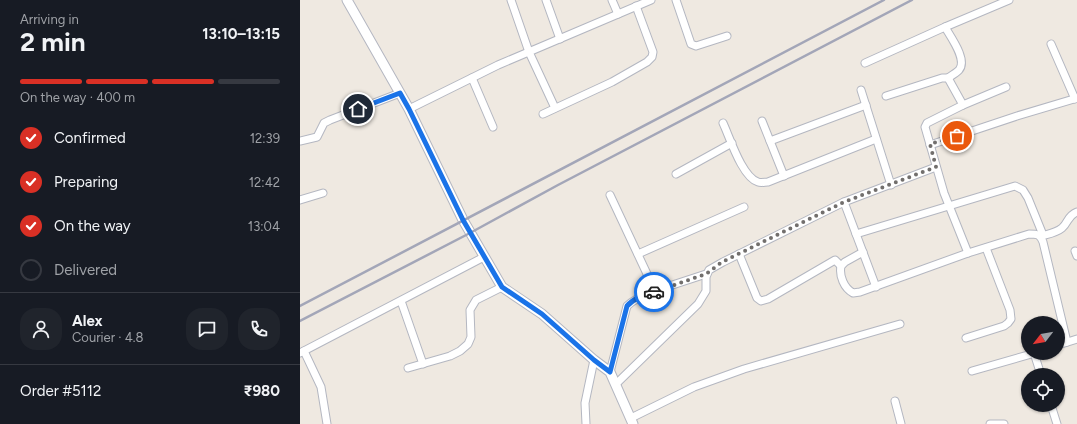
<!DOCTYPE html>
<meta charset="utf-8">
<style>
:root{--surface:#171b24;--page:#20242c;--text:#f1f3f6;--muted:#9ea1a6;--line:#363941;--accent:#d93025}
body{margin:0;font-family:Figtree,sans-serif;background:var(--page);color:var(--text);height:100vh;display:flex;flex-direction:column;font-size:15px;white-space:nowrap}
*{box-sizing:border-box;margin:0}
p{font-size:13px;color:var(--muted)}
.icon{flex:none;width:22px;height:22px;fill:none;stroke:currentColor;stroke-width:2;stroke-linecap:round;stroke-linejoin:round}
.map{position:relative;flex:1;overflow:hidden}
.sheet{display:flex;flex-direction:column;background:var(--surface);width:300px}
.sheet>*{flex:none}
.needle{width:26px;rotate:239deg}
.buttons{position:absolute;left:721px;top:316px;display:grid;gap:8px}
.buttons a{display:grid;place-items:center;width:44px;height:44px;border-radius:50%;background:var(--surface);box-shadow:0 1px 3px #0004;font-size:20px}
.pin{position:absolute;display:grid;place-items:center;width:34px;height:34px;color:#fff;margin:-17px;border:2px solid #fff;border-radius:50%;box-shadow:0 1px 4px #0007}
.courier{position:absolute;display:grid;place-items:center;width:40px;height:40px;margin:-20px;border:3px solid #1a73e8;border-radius:50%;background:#fff;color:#222;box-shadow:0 1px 5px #0007}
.overview em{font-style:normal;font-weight:700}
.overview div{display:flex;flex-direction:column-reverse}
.overview{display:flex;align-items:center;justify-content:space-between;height:68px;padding:0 20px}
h1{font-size:26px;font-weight:700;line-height:30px}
.bar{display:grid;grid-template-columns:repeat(4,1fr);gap:6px 4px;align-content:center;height:48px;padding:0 20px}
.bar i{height:5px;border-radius:3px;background:var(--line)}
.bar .selected{background:var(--accent)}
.bar p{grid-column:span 4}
.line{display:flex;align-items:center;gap:10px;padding:0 20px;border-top:1px solid var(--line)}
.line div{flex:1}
.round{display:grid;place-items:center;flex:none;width:42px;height:42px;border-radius:16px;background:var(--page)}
ol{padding:0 20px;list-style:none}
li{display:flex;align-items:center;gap:12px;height:44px}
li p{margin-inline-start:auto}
li .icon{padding:4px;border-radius:50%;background:var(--accent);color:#fff;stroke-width:4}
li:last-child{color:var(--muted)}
li i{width:22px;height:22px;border:2px solid var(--line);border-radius:50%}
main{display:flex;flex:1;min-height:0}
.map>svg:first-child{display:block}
</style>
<main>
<section class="sheet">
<div class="overview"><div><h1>2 min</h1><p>Arriving in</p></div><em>13:10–13:15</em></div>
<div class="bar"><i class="selected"></i><i class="selected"></i><i class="selected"></i><i></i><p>On the way · 400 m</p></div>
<ol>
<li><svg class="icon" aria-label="check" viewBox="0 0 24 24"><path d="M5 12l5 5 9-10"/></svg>Confirmed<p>12:39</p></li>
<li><svg class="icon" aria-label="check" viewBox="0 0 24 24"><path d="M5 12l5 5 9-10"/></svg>Preparing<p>12:42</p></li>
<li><svg class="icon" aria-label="check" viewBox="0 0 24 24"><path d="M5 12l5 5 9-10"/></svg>On the way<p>13:04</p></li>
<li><i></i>Delivered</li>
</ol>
<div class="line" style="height:72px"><a class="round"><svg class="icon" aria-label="person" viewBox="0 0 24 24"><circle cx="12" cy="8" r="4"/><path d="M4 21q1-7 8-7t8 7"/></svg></a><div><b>Alex</b><p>Courier · 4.8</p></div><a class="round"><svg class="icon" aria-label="chat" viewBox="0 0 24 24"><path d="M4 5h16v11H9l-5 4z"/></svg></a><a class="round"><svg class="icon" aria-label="phone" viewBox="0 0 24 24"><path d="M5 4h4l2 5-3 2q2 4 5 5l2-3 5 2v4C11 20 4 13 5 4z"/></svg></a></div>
<div class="line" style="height:52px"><div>Order #5112</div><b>₹980</b></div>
</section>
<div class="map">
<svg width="777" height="424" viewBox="0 0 777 424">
<rect width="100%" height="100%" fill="#efe9e1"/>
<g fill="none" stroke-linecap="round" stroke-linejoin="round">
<defs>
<g id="minor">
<path d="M211,0L229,52L255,108"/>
<path d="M246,0L260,39"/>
<path d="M312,0L318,14"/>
<path d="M376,0L391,44L396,46L427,36"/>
<path d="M645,27C650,36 668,60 659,70C656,73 651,76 648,78"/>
<path d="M751,44L775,99"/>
<path d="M565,63L645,27L709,0"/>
<path d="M172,78L193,127"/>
<path d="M561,90L591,185"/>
<path d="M586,96L642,78H648L663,105"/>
<path d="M109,109L198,65L351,0"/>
<path d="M243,114L312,82L347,62L352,57L353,52L336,6"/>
<path d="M462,121L484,176"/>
<path d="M423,123C430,138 442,177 458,182C461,183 465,182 468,182L576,139"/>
<path d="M0,141L17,137L24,123L30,120L100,93"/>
<path d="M470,141L566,105"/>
<path d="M630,145L717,116L777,98"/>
<path d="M376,174L432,143"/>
<path d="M0,200L23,193"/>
<path d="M544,202L576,287"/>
<path d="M556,234L715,186L723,190L728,198L743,235"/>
<path d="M741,236C748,234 756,233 762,228C769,222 767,216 777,212"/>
<path d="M775,251L777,256"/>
<path d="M563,252L545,262L541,266C539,276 544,288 553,293L560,292L668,253L729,234C737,234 740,234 743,242L767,342"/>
<path d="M668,253L644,193L625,127L627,123L663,105L706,87"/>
<path d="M338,254L444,207"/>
<path d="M439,254L457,298L461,301L468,299L535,260L541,266"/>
<path d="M345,294L406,274"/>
<path d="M101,301L123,364"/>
<path d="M666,338L704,326L708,323L711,319L710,310L686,248"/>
<path d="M758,345L777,339"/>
<path d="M4,351L21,387L27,424"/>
<path d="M0,353L184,257"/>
<path d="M734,353L741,375"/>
<path d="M108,368L150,356L160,351L168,344L171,337L170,310L176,300L202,287"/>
<path d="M672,371L735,353"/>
<path d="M310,372L327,306C335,298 343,298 350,288L348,276L310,195"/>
<path d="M316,384L398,304L406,291V277L409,270L423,262L544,202L636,167"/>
<path d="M595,401L601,424"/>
<path d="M751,405L757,424"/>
<path d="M331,418L394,387L444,369L600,324"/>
<path d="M286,424L285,403L294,360"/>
<path d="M690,424H704"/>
</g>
<path id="secondary" d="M47,0L109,109L163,220L202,287L242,314L294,360L310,372L333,424"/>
</defs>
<!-- minor casing -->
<use href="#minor" stroke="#b4b7c1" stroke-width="9"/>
<!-- secondary casing -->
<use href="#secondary" stroke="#b4b7c1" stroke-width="11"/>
<!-- minor -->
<use href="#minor" stroke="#fff" stroke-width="7"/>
<!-- secondary -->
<use href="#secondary" stroke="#fff" stroke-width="9"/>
<!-- rail -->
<g stroke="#a3a6b8" stroke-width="2.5">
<path d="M0,306L584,0"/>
<path d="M0,321L170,233L258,185L612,0"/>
</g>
</g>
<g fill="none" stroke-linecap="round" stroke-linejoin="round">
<!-- done -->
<path stroke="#726f6d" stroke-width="4" stroke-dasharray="0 7.2" d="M354,292L406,274L422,262L544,202L636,167L630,144L657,136"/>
<!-- route -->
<path stroke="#1a73e8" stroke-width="5" d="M58,109L100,93L109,109L163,220L202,287L242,314L294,360L310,372L327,306C334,298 344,295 354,292"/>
</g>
</svg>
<div class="buttons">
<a><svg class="needle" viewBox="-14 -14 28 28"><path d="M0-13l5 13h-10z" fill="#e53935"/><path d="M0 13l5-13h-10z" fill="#9ea1a6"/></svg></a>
<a><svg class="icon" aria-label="locate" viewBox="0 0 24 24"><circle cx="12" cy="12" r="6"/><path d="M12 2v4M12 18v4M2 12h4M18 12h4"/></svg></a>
</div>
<div class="pin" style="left:657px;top:136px;background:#ea580c"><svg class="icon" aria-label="bag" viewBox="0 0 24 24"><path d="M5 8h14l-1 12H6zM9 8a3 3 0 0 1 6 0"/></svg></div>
<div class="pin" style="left:58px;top:109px;background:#1f2937"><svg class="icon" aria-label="home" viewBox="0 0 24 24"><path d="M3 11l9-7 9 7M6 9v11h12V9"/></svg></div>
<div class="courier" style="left:354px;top:292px"><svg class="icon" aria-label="car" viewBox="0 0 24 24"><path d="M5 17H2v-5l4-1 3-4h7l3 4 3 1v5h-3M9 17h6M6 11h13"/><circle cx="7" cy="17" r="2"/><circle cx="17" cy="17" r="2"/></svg></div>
</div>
</main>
